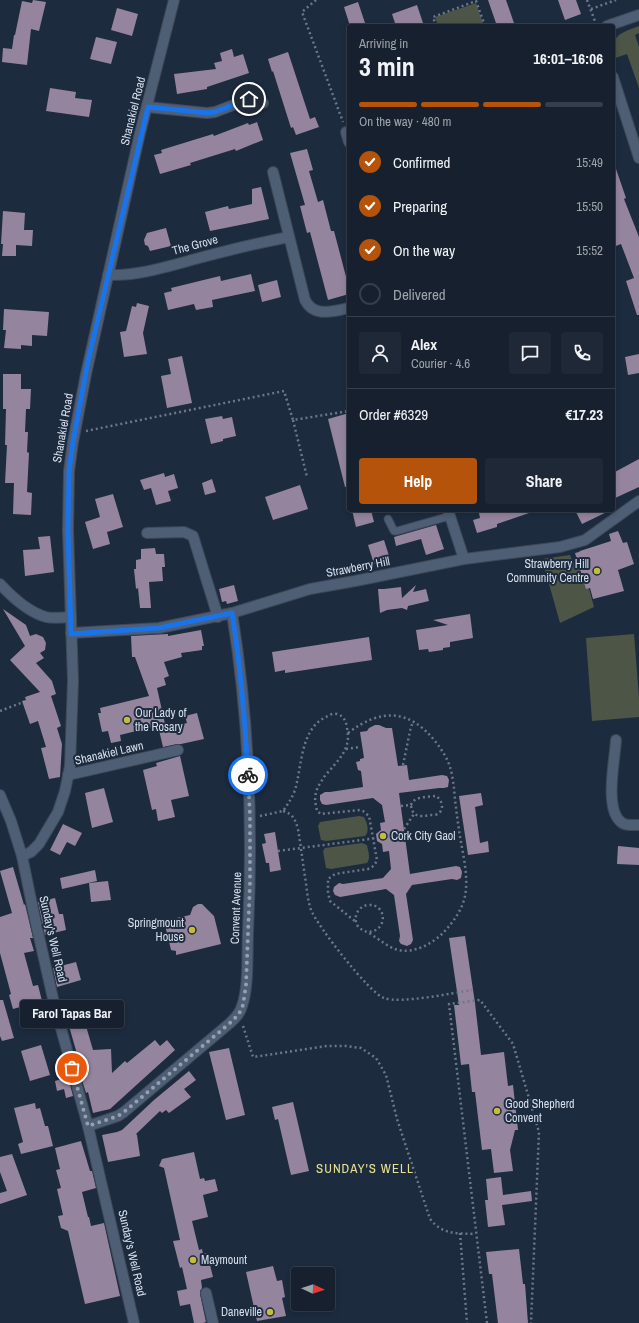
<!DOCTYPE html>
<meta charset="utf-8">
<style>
:root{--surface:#16202f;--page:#1f2837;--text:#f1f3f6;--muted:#9ea3aa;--line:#353e4b;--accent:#b45309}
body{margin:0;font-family:"Archivo Narrow",sans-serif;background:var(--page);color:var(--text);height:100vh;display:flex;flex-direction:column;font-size:15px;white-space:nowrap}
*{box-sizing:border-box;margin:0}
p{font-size:13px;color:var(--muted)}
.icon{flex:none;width:22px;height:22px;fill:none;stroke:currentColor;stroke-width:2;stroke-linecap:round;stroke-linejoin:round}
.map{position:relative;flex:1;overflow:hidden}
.panel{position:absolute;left:347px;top:24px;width:268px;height:488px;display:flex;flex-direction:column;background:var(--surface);border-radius:4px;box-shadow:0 2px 6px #0003,0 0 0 1px var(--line)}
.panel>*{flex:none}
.needle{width:26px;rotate:93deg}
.fabs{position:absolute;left:291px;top:1267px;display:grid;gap:8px}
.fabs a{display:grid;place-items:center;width:44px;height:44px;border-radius:4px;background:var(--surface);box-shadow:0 2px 6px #0003,0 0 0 1px var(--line);font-size:20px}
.pin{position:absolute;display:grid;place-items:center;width:34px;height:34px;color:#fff;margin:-17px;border:2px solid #fff;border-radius:50%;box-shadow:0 1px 4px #0007}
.courier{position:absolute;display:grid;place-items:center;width:40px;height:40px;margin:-20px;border:3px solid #1a73e8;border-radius:50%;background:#fff;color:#222;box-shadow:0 1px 5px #0007}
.bubble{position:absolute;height:28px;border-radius:4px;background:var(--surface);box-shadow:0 2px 6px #0003,0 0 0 1px var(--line);font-size:13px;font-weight:700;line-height:28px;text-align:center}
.summary em{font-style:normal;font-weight:700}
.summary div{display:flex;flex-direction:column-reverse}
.summary{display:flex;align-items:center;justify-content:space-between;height:68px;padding:0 12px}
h1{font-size:26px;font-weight:700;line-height:30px}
.bar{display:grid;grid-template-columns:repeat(4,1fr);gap:6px 4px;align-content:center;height:48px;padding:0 12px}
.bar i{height:5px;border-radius:3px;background:var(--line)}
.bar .current{background:var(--accent)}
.bar p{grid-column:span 4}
.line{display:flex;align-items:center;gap:10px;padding:0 12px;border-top:1px solid var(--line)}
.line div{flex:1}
.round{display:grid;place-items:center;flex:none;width:42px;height:42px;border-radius:4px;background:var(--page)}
ol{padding:0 12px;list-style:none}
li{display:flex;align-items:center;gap:12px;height:44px}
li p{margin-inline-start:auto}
li .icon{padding:4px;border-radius:50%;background:var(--accent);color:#fff;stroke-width:4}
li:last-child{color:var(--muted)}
li i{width:22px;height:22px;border:2px solid var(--line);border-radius:50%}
.button{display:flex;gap:8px;margin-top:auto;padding:8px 12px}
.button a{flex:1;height:46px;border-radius:4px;background:var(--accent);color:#fff;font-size:16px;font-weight:700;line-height:46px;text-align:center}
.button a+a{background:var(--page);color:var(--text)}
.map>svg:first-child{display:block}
</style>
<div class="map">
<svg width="639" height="1323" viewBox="0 0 639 1323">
<rect width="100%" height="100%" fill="#1d2b3f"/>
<!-- green -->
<g fill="#4c5546">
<path d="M476,3L484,26H438L435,17Z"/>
<path d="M639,26V33L635,35L639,47V88L627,54L615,58C609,35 621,33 639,26Z"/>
<path d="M570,555L572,560L576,559L578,567L583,566L594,607L560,623L542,559Z"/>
<path d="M634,634L639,698V717L592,721L586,638Z"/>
<path d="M359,816L364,817C367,823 370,831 365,836L326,841L321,840L318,826L320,822Z"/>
<path d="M362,843L367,845C368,851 371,858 367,863L331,869L326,868L323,851L325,848Z"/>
</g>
<!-- building -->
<g fill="#95849e">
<path d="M33,0L46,2L39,31L31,29L27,65L2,62L3,48L12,49L14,35H15L22,1L32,3Z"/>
<path d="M488,0H506L515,26H497Z"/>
<path d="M558,0H576L581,14L565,20Z"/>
<path d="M358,2L366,26H350L344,7Z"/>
<path d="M417,5L424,26H396L392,14Z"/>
<path d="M117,8L138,14L132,36L111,30Z"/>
<path d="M96,37L117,42L111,64L90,59Z"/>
<path d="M232,49L234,57L243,54L249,73L207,87V89L177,94L174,74L216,69L214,63L222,61L220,53Z"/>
<path d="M288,52L310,119L315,117L319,127L296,135L293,127L291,128L273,71L272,72L268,59Z"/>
<path d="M50,88L76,92L75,98L92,100L89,117L46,111Z"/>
<path d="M257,122L263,140L236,151L235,149L190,163L191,165L160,174L154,155L162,153L161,150L213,134L214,136L248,123L249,125Z"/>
<path d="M307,149L313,170L309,171L318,202L323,200L331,231H334L349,288V294L328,300L310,232L307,233L300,206L305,205L290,153Z"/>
<path d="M613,166H615L626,198L624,199L639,237V315H637L626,281L634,278L621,244L613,247Z"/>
<path d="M261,187L269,219L210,231L205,212L228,206L229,209L252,204V189Z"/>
<path d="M3,211L25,213L24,230H33L32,246L16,245V256H2L3,244H1Z"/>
<path d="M166,228L171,246L150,251L148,246L145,245L144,240L147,233Z"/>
<path d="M251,274L255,291L212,300L213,307L196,310L194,304L168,310L164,293L172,291L171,288L220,276L221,281Z"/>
<path d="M277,280L281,297L262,302L258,285Z"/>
<path d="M137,303L149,306L143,333L147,354L124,357L120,332L126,331L132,306L136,307Z"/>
<path d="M4,309L49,312L47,336L32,335V346L21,345V349L4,348L6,330H3Z"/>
<path d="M639,354V373L628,375L625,357Z"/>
<path d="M182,356L192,403L167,408L161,376L171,374L168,359Z"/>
<path d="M3,374H21V389H31L30,409H26L25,432H28L27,452L29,453L27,492L32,493L31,515L13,514L14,483H5L7,445H5L6,409H3Z"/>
<path d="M349,413V486L345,487L328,419Z"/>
<path d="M222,416L223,419L232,417L236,436L223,439V441L211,444L205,419Z"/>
<path d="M639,459V487L613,499V473Z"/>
<path d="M164,473L165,477L174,474L178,488L168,491L171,501L156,505L151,488L144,490L140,480Z"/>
<path d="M212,479L216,492L205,495L202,483Z"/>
<path d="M300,485L308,509L273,520L265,497Z"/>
<path d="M113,494L123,527L107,532L110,544L93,549L85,522L100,517L95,499Z"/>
<path d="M352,510H371L374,522L356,527Z"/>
<path d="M491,510H532V512L497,524V527L477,533L473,520L480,518L479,513Z"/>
<path d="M575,510H611L582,524Z"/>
<path d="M436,525L444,549L426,555L421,539L396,546L394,537Z"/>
<path d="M618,531L623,543L627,542L634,564L618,570L624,591L593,599L590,588L586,589L575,553L579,552L580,551L611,541L609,534Z"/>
<path d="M50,536L54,572L25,576L23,550L40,549L38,537Z"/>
<path d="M384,540L390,559L374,564L368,545Z"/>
<path d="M155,548L156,554H164L165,567H162L163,581L149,582L151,608H140L138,588L136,589L134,569H136V560L141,559V549Z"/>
<path d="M234,585L238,601L227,604L226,601L222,602L219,589Z"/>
<path d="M416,585L413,592L426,589L429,601L408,606L407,610L402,608L387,610L380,613L378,589H384L401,587L402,598Z"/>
<path d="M3,609L26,625L30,636L36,634L43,637L46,643L45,650L40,653L44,658L36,663L52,681L56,694L51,696L61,726L57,728L62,744L60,777L49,779L41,748L46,747L38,721L30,724L22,701L26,700L25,697L40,692L10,660L25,646Z"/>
<path d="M470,614L473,638L450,642V647L443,648V650L429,652L428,649L419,650L416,630L448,625L433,620Z"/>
<path d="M201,630L204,646H202V650L181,653L182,657L164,662L169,676L164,678L166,685L157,688L165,724L120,735L121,741L111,743L108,731L102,732L98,713H101L100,708L149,696L135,657H132L131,636L168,634V636Z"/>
<path d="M369,637L372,660L285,673V670L275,672L272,652Z"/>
<path d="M197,713L204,739L181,744H177L163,747L159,730L187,723L185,716Z"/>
<path d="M375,725H379L386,728H392L398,766L407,765L409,780L442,775L447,776L449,780L448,787L444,788H439L399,793L410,874L456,866L460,867L462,872L461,878L457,880L452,879L412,885L406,894L413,940L411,944L407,946L401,944L399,941L400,936L394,895L386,889L340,897L335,895L333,891L334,887L339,883L343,884L383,878L391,869L389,851L383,852L382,844L377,841L376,834L381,830L380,823L385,822L382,805L373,798L326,805L322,804L320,800V795L325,792H330L363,787L361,771L358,770L356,762L360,761V759L364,758L360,732L367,731L369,728Z"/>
<path d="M180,756L189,796L171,800L175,817L158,821L156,809L152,810L143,770L157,766L156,763Z"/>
<path d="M104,788L113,822L92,828L85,793Z"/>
<path d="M481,793L483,805L475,807L480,843L488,841L489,852L468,855L459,796Z"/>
<path d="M63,824L82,833L75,846L67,842L60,855L50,850Z"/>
<path d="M275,832L281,870L270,872L269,863H266L262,844L266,843L264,834Z"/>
<path d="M618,846L639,848V865L617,864Z"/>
<path d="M13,867L24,905L25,904L33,938H30L34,951L24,953L33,986L38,985L42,1001L13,1009L9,995L11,994L0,953V917L12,913L0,871Z"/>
<path d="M95,870L97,881L62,889L60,878Z"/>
<path d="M108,881L111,900L91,902L89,883Z"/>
<path d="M55,898L59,914H63L66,930L45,935L38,902Z"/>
<path d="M198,904H202L214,916L221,944L176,955V951L171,950L165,925L169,924L168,920L190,915L193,907Z"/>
<path d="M465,936L475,1003L481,1055L504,1052L508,1086L513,1085L518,1130H515L510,1150L513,1171L494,1173L491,1149L482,1150L475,1092H472L469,1064L461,1065L454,1005H459L449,938Z"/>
<path d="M76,962L81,980L57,987L53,968Z"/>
<path d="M0,1000H3L14,1038L2,1041L0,1036Z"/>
<path d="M80,1015L83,1028L86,1026L93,1050L111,1049L112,1073L125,1061L127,1063L155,1040L160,1046L167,1040L175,1050L110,1109L93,1113L88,1092L86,1093L80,1074L81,1073L77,1054L67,1019Z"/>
<path d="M41,1045L50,1075L30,1081L21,1051Z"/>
<path d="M229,1048L245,1115L226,1120L209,1052Z"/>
<path d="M189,1071L196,1080L184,1089L191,1097L169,1113L166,1110L162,1113L160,1111L136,1134L137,1135L140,1156L108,1162L102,1135L117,1132L122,1130L154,1100Z"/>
<path d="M68,1077L73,1096L66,1098L64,1089L57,1091L55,1081Z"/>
<path d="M293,1102L309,1171L291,1175L278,1119L275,1120L272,1107Z"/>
<path d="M35,1103L36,1109L40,1108L45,1126H48L53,1146L21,1154L18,1144L23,1142L14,1108Z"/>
<path d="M81,1141L90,1171H92L96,1188L82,1192L88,1217H89L91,1226L104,1223L120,1296L85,1304L68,1231L61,1228L58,1216L63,1215L57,1189L61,1188L56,1170L60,1169L55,1148Z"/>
<path d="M194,1152L200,1179L204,1178L205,1181L215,1179L218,1191L203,1195L208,1217L192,1221L199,1250L202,1249L203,1254L207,1253L213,1277L201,1280L202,1288L200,1291V1294L206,1322L203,1323H194L190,1304L180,1306L177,1291L187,1289L182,1267L180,1268L173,1241L180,1240L164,1168L159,1166L162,1159Z"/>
<path d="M12,1154L27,1195L0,1204V1193L7,1191L0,1172V1157Z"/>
<path d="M501,1177L503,1195L531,1191L532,1201L502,1205L505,1225L488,1227L485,1200H488L486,1179Z"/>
<path d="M519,1249L523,1284H525L528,1323H498L492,1274H489L486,1252Z"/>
<path d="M273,1266L277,1281L282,1280L285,1297L282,1298L286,1316L257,1321L246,1272Z"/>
</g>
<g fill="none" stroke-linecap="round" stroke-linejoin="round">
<defs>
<path id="service" d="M388,519L394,531H397L450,516"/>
<path id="pedestrian" d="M206,1293L213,1323"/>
<g id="minor">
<path d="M607,26L639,15"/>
<path d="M613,77L639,158"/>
<path d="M147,107L207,113L215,112L249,99L263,103"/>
<path d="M346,132L349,142"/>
<path d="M273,172L305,300C314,318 333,311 349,308"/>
<path d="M108,275C139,276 169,266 199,258C229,250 258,243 289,237"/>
<path d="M448,510L464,559"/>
<path d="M147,533L184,532L193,536L218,617"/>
<path d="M0,584C12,597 28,612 46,617C54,619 63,617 71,617"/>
<path d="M71,633L159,628L232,613L310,589L355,581L464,559L560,547L585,540L639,501"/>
<path d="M616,740C615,759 604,809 621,822C625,826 633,825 639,825"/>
<path d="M68,775L178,750"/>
<path d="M88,1126L118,1116L124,1112L230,1023C235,1018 240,1014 242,1006C249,987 247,952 248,931C253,825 249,718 232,613"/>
</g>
<path id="tertiary" d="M22,856L31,852L39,844L58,812L65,791L70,766L73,681L68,530L69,471L73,442L86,374L140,133L174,0"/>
<path id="secondary" d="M0,795L11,821L22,856L35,919L54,1003L88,1126L134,1323"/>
</defs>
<!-- service casing -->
<use href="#service" stroke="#3d4859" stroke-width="9"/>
<!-- pedestrian casing -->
<use href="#pedestrian" stroke="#3d4859" stroke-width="12"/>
<!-- minor casing -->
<use href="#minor" stroke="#3d4859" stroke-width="12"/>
<!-- tertiary casing -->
<use href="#tertiary" stroke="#3d4859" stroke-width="12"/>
<!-- secondary casing -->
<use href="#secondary" stroke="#3d4859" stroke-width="12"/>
<!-- path -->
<g stroke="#6c7889" stroke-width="2.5" stroke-dasharray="2 3" stroke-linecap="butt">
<path d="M316,0L302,12L343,122"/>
<path d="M587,0L596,24"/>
<path d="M591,9L616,0"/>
<path d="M436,26L433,17L476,1L485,26"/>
<path d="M293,420L307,477"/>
<path d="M86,431L284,391L293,420L349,411"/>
<path d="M0,711L21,703"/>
<path d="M348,733C381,708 409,709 435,741C441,749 447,757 450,767C452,773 453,781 454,788C455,802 457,816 459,830C462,851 469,875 465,896C462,910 454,921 444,932C432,944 413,955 395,949C387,946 380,940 372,935C367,931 361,931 357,925C353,917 358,906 368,905C386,903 389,930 369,932"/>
<path d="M346,749L360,747"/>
<path d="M403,765L410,731L413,721"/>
<path d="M401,806L411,805C414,796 428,797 436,796C441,799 445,808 439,813C437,815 433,815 430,815C420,817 412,817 411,805"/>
<path d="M283,811C293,814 295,819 298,829C301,847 303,865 306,883C307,892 308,901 311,910C317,925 369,993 384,998C401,1004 452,993 472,990"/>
<path d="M260,816L283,811C288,804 292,798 295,790C302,767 300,729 326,717C329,715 333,713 337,714C344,716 346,721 347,728C352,750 337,761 324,777C321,782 317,787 316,793C314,799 316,805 317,811L321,814L360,810L363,811L369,816L377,860C375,865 373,867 368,869L335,874L328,879V893L330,901L356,922"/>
<path d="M404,829L414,814"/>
<path d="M278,851L377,838"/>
<path d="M243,1026L253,1057L327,1046H346L361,1048L376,1058L386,1075L397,1119L430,1219C443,1235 456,1233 475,1234"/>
<path d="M460,1233L467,1323"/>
<path d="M487,1323L449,1004L480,1000L513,1044L539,1132L531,1323"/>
</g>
<!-- service -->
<use href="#service" stroke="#4e5e74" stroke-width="7"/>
<!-- pedestrian -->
<use href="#pedestrian" stroke="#4e5e74" stroke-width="10"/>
<!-- minor -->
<use href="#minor" stroke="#4e5e74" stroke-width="10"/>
<!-- tertiary -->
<use href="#tertiary" stroke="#4e5e74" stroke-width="10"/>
<!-- secondary -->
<use href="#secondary" stroke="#4e5e74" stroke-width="10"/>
</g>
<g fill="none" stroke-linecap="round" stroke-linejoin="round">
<!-- done -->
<path stroke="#95a0af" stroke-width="4" stroke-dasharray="0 7.2" d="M72,1068L88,1126L118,1116L124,1112L230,1023L239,1014L243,1005L246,985L250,882V817L248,775"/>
<!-- route -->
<path stroke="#1a73e8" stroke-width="5" d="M248,775C245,721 241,667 232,613L159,628L71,634L68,530L69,471L73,442L88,361L148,107L208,113L215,112L249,99"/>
</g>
<!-- markers -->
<g fill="#c5bc3d" stroke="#1d2b3f" stroke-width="1.5">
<circle cx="597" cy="571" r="4"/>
<circle cx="127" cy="720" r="4"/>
<circle cx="383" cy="836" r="4"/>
<circle cx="192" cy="930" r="4"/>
<circle cx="497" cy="1111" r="4"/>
<circle cx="193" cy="1260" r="4"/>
<circle cx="270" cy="1312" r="4"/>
</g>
<g text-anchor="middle" stroke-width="4" stroke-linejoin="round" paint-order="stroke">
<!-- street labels -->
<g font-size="12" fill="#d6dfec" stroke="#1d2b3f">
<text transform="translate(133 111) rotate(-76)" y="4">Shanakiel Road</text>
<text transform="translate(195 245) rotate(-15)" y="4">The Grove</text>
<text transform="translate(63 428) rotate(-80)" y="4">Shanakiel Road</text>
<text transform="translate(358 567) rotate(-11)" y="4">Strawberry Hill</text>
<text transform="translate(109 753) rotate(-13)" y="4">Shanakiel Lawn</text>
<text transform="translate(236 908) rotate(-88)" y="4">Convent Avenue</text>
<text transform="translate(53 939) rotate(77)" y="4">Sunday's Well Road</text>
<text transform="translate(132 1253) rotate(77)" y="4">Sunday's Well Road</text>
</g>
<!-- poi labels -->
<g font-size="12" fill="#d6dfec" stroke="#1d2b3f" text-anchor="start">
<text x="589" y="568" text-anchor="end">Strawberry Hill<tspan x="589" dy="14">Community Centre</tspan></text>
<text x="135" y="717">Our Lady of<tspan x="135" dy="14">the Rosary</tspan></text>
<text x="391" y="840">Cork City Gaol</text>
<text x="184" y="927" text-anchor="end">Springmount<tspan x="184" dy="14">House</tspan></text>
<text x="505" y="1108">Good Shepherd<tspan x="505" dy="14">Convent</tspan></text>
<text x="201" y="1264">Maymount</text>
<text x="262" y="1316" text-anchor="end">Daneville</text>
</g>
<!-- neighbourhood labels -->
<g font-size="13" letter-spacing="1" fill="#e6e192" stroke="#1d2b3f">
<text x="365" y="1173">SUNDAY'S WELL</text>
</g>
</g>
</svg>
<div class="fabs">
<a><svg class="needle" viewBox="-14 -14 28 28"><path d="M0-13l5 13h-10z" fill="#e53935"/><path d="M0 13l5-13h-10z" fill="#9ea3aa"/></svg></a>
</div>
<div class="pin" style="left:72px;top:1068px;background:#ea580c"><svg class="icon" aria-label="bag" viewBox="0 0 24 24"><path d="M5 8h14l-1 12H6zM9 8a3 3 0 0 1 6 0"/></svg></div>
<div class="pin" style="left:249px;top:99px;background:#1f2937"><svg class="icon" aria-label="home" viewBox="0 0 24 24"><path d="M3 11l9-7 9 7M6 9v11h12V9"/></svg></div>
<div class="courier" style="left:248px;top:775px"><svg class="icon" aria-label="bike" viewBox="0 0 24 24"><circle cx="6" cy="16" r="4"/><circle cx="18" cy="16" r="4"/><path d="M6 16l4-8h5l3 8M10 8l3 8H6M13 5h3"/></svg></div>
<div class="bubble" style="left:20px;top:1000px;width:104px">Farol Tapas Bar</div>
<section class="panel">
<div class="summary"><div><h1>3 min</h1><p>Arriving in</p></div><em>16:01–16:06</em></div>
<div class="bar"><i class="current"></i><i class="current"></i><i class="current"></i><i></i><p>On the way · 480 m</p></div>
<ol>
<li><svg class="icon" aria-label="check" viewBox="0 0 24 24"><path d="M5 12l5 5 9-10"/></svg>Confirmed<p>15:49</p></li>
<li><svg class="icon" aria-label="check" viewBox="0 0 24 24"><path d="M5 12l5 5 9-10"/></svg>Preparing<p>15:50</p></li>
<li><svg class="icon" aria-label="check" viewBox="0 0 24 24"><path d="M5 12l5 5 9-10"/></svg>On the way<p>15:52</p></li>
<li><i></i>Delivered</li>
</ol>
<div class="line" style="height:72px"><a class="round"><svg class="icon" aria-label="person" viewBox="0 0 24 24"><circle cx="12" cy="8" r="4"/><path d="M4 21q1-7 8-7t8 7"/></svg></a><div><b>Alex</b><p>Courier · 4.6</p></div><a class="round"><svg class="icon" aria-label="chat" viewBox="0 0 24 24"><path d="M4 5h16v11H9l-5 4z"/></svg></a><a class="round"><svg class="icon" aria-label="phone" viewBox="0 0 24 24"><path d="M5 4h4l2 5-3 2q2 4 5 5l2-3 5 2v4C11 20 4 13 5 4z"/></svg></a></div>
<div class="line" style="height:52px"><div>Order #6329</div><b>€17.23</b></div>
<div class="button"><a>Help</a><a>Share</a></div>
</section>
</div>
